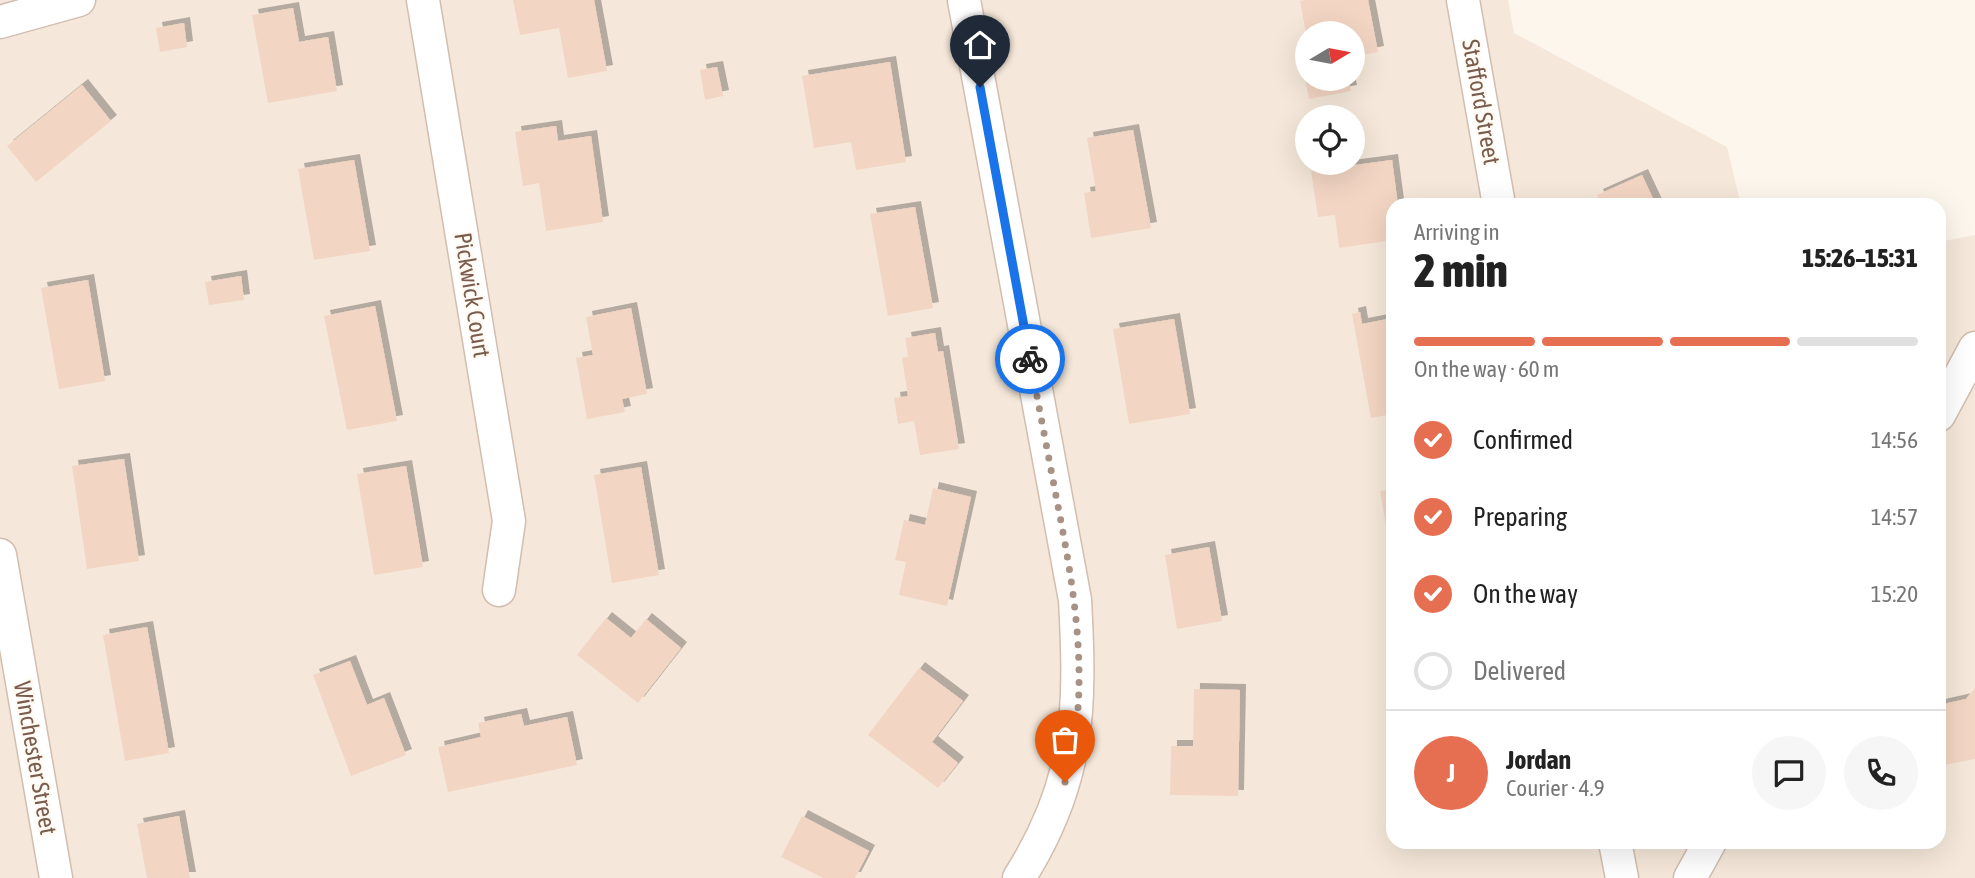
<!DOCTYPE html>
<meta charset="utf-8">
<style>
:root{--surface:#fff;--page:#f6f6f6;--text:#222;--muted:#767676;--line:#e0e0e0;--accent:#e76f51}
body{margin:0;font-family:"Asap Condensed",sans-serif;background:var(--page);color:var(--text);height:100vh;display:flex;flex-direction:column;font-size:26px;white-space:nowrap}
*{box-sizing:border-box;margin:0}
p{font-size:23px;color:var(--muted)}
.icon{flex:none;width:38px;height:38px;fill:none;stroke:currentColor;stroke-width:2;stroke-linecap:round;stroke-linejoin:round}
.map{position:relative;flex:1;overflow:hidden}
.panel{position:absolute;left:1386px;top:198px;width:560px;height:651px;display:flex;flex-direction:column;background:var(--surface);border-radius:21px;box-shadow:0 7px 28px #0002}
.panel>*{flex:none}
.needle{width:46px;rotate:80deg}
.fabs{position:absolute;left:1295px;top:21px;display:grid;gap:14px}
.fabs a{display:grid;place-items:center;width:70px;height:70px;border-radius:50%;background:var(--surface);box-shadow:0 7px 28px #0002;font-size:35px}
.pin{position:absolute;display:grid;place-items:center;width:60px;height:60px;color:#fff;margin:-72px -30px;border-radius:50% 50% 50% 0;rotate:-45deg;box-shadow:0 0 7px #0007}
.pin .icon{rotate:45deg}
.courier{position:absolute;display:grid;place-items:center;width:70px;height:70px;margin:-35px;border:5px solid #1a73e8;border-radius:50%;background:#fff;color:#222;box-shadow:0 2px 9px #0007}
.overview em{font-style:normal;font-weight:800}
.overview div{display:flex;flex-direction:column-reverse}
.overview{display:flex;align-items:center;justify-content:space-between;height:119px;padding:0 28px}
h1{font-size:46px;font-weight:800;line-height:52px}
.bar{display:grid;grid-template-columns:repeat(4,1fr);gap:10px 7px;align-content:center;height:84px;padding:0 28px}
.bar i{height:9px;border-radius:5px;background:var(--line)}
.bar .active{background:var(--accent)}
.bar p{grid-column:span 4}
.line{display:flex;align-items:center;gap:18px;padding:0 28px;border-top:2px solid var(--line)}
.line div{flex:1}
.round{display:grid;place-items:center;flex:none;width:74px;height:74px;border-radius:37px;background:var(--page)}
ol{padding:0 28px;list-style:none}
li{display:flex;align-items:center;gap:21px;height:77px}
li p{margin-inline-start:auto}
li .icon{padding:7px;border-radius:50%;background:var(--accent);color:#fff;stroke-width:4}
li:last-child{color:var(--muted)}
li i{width:38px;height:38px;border:4px solid var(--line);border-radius:50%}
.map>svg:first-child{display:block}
</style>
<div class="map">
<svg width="1975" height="878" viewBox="0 0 1975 878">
<defs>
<filter id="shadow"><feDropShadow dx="6" dy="-6" stdDeviation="0" flood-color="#0004"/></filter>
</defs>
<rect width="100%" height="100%" fill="#fdf6ec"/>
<!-- residential -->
<path fill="#f5e8da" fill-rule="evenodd" d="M0,0H1508L1514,33L1727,147L1741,205H1393V842H1939V242L1975,235V878H0ZM1307,33H1353V79H1307ZM1307,117H1353V163H1307Z"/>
<!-- building -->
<g fill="#f3d5c3" filter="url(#shadow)">
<path d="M513,0H594L607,71L568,78L559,28L520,35Z"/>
<path d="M1305,0H1368L1378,52L1353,57V33H1306L1300,1Z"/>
<path d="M293,8L299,42L328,37L337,91L268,103L252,15Z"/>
<path d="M184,23L187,47L160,52L156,28Z"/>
<path d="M1307,55V79H1348L1351,91L1309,99L1301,57Z"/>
<path d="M890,62L906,162L856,170L851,142L814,148L802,76Z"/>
<path d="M717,67L723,96L705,100L700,70Z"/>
<path d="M82,85L111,121L36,182L7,146Z"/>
<path d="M556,126L558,141L591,136L603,222L546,231L539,183L523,186L515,132Z"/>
<path d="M1133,130L1151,228L1091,238L1084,193L1096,191L1087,138Z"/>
<path d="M354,160L370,251L314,260L298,169Z"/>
<path d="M1392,160L1398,205H1393V240L1339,248L1335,215L1318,217L1311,171Z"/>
<path d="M1642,175L1656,205H1601L1597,195Z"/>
<path d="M915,207L933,308L888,316L870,214Z"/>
<path d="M241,276L244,300L209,305L205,282Z"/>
<path d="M88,280L105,381L59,389L41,288Z"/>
<path d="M375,306L397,421L347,430L324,316Z"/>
<path d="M631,308L647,394L622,399L625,412L587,419L576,358L593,355L586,317Z"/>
<path d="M1360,312L1362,324L1393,318V414L1371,418L1352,314Z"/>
<path d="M1174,319L1190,414L1129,424L1113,329Z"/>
<path d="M935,333L938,352L943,351L959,449L920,455L914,421L898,424L894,398L908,396L902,358L908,357L905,338Z"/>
<path d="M124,459L139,561L87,569L72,466Z"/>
<path d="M406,466L423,567L374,575L357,474Z"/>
<path d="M641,467L659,575L612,583L594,475Z"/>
<path d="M933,488L971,497L947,606L899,595L906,562L895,560L904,520L925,525Z"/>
<path d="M1393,489V560H1392L1380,491Z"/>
<path d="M1209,547L1222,621L1177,629L1165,555Z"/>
<path d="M606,618L631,638L646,619L681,648L638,703L577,655Z"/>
<path d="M147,627L169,753L125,761L103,635Z"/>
<path d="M350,661L367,705L384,698L406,755L351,776L313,675Z"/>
<path d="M919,668L963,701L932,742L958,763L938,788L868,735Z"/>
<path d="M1975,688V759L1939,766V705L1966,699Z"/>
<path d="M1194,689L1240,690L1238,796L1170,795L1171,746H1193Z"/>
<path d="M521,714L524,726L567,717L577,765L448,792L438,747L481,737L478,723Z"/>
<path d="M179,816L190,878H147L137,824Z"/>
<path d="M802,816L869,851L855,878H823L781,857Z"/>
</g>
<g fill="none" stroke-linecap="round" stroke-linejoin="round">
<defs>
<g id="minor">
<path d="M423,0L509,521L499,590"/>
<path d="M964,0L1075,600C1081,710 1080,782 1019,878"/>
<path d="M1463,0L1499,205"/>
<path d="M0,22L79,0"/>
<path d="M1939,415L1975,348"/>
<path d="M0,555L56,878"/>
<path d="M1615,842L1622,878"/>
<path d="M1690,878L1710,842"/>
</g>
</defs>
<!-- minor casing -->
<use href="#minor" stroke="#d1beb0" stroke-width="35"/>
<!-- minor -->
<use href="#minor" stroke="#fff" stroke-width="32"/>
</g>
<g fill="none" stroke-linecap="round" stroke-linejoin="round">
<!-- done -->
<path stroke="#a89285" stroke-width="7" stroke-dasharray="0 12.6" d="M1030,359C1039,407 1048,454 1057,501C1075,593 1092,691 1065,782"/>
<!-- route -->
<path stroke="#1a73e8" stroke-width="9" d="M980,87L1030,359"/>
</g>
<g text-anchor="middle" stroke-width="5" stroke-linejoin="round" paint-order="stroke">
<!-- street labels -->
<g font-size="24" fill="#7a5c4d" stroke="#fffaf3">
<text transform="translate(1481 102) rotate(80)" y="8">Stafford Street</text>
<text transform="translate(472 295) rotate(81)" y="8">Pickwick Court</text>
<text transform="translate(35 758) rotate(80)" y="8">Winchester Street</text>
</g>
</g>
</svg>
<div class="fabs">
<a><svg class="needle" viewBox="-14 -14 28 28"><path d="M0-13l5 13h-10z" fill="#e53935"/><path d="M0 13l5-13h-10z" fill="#767676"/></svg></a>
<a><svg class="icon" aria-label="locate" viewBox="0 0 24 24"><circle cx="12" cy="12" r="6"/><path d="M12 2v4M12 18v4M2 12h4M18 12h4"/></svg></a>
</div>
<div class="pin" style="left:1065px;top:782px;background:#ea580c"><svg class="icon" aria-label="bag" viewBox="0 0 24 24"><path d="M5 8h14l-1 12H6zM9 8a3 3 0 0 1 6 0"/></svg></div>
<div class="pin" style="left:980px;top:87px;background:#1f2937"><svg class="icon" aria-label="home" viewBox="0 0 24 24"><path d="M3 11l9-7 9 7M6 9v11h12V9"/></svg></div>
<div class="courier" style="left:1030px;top:359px"><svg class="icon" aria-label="bike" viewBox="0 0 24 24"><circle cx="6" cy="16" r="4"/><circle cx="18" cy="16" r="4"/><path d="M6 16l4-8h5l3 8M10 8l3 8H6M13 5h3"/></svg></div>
<section class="panel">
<div class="overview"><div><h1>2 min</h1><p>Arriving in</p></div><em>15:26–15:31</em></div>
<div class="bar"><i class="active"></i><i class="active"></i><i class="active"></i><i></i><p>On the way · 60 m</p></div>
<ol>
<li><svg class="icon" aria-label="check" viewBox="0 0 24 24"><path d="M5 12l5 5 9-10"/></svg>Confirmed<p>14:56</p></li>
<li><svg class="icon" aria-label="check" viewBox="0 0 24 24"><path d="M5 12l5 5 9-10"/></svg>Preparing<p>14:57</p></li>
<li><svg class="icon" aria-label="check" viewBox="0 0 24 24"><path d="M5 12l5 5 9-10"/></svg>On the way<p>15:20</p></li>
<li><i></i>Delivered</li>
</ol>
<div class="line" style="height:126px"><b class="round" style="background:var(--accent);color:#fff">J</b><div><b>Jordan</b><p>Courier · 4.9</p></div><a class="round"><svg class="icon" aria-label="chat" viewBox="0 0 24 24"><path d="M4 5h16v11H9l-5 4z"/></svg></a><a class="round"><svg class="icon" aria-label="phone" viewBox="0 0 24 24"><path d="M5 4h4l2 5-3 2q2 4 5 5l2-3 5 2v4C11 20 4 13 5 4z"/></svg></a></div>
</section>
</div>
